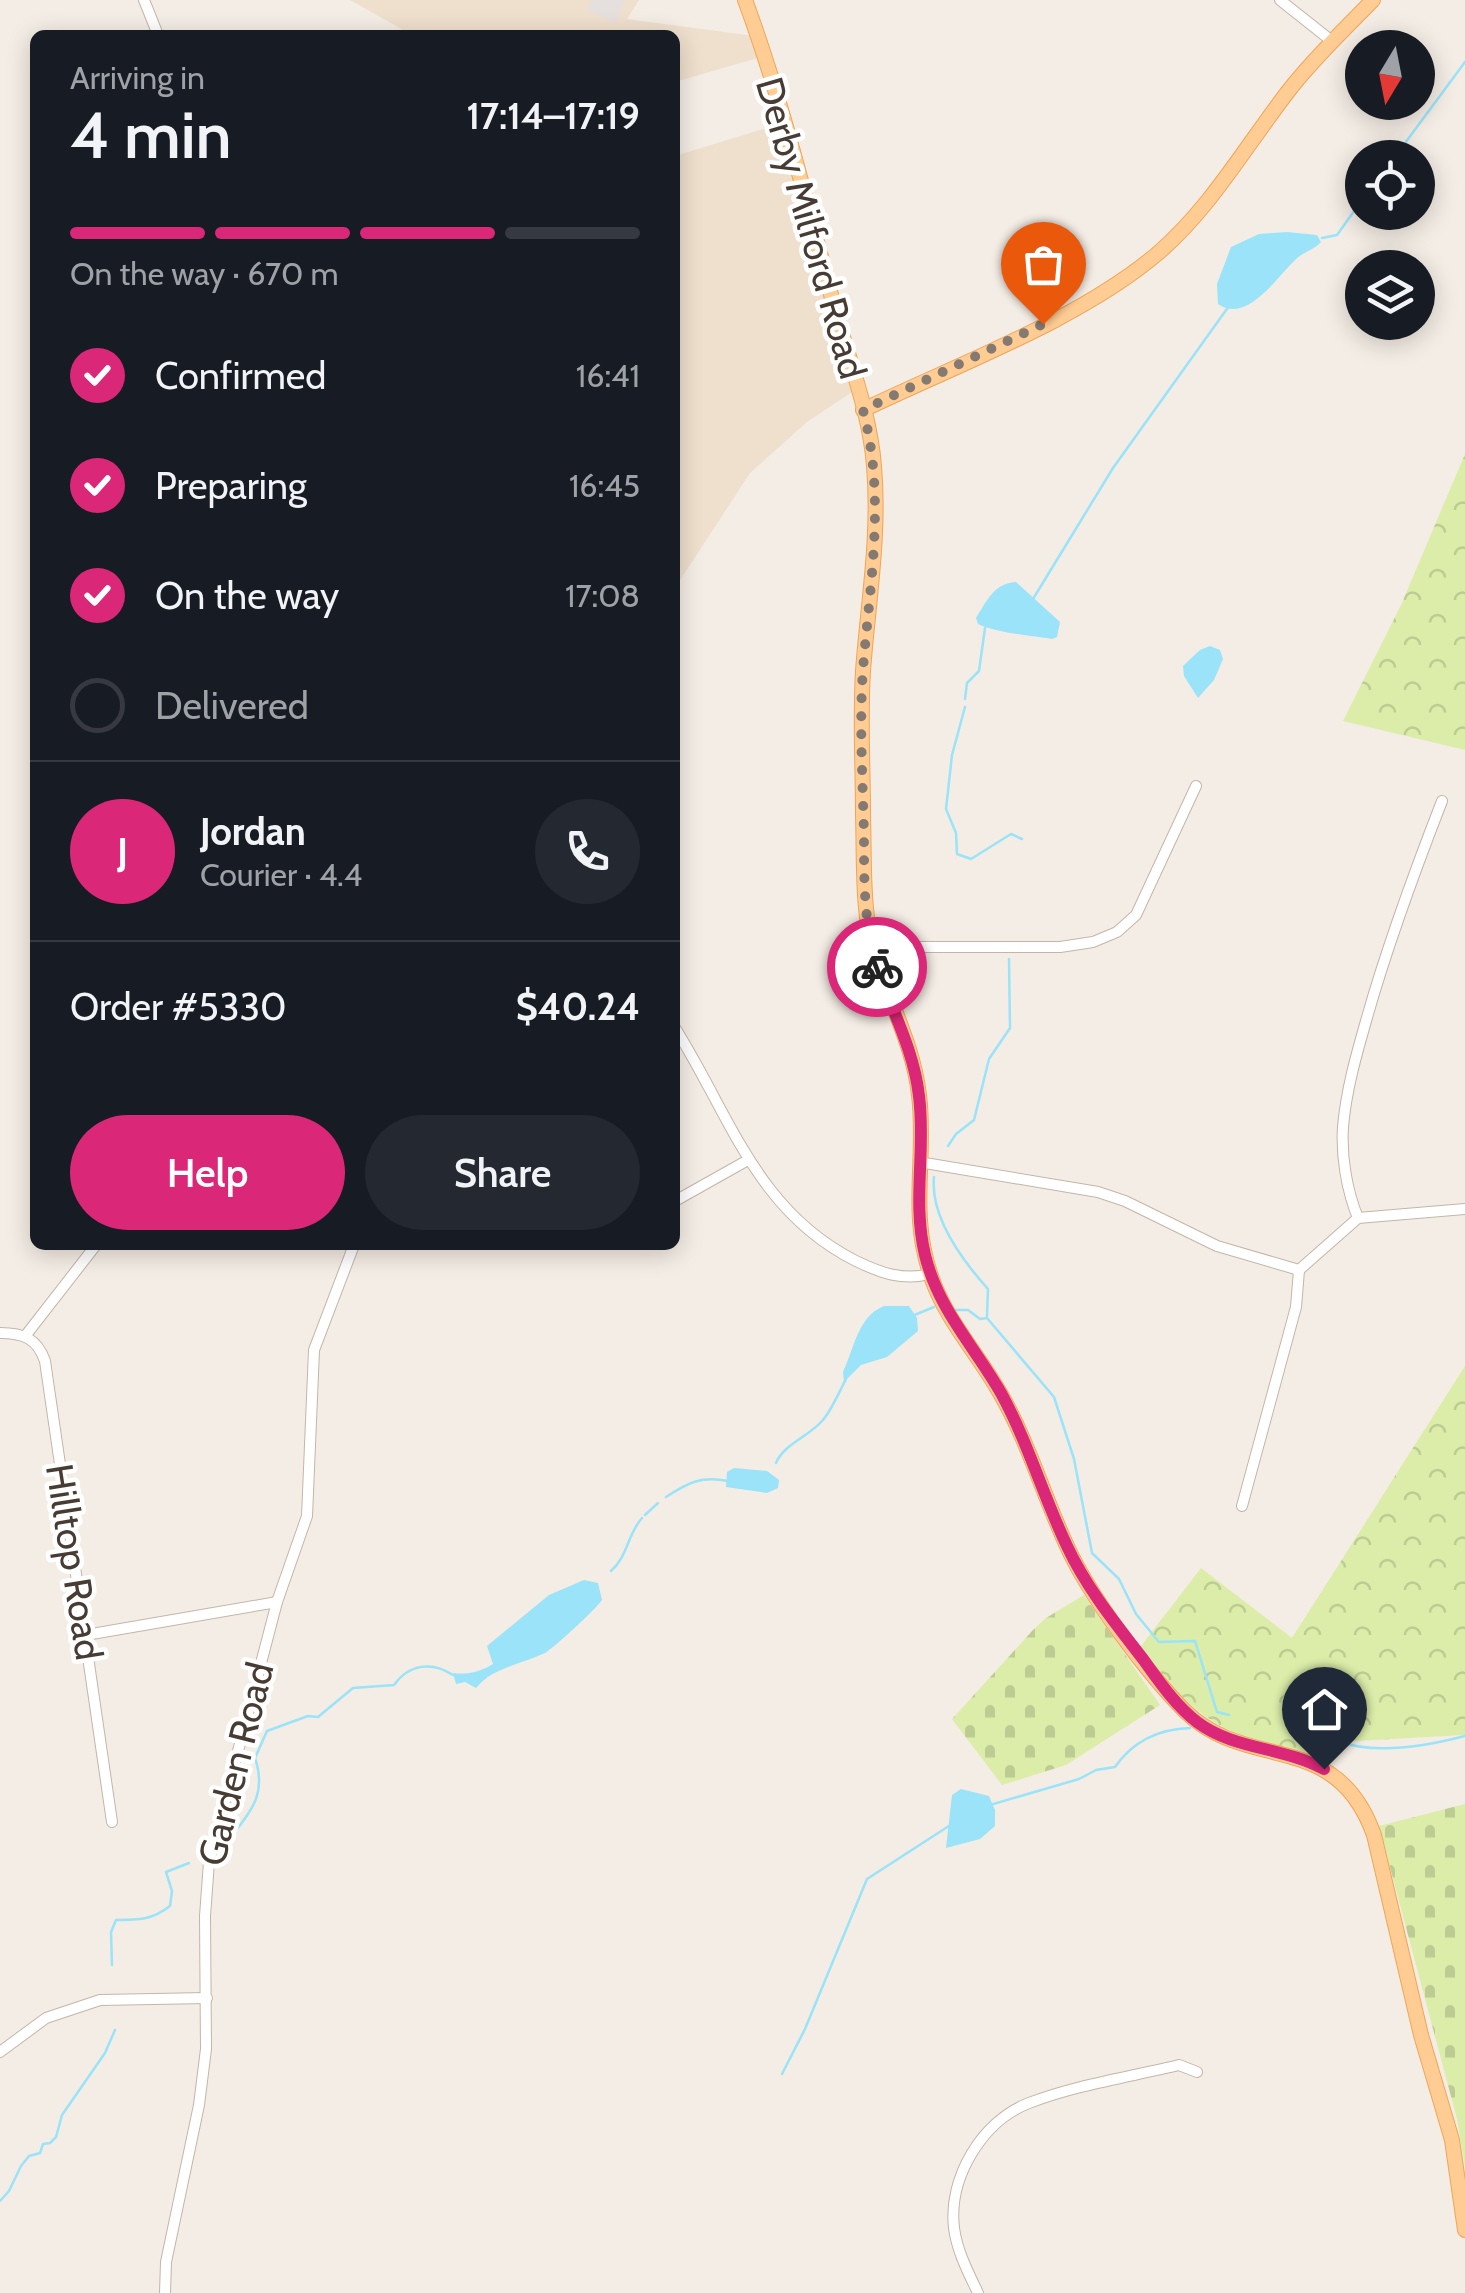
<!DOCTYPE html>
<meta charset="utf-8">
<style>
:root{--surface:#171b24;--page:#242831;--text:#f1f3f6;--muted:#9ea1a6;--line:#363941;--accent:#db2777}
body{margin:0;font-family:Cabin,sans-serif;background:var(--page);color:var(--text);height:100vh;display:flex;flex-direction:column;font-size:38px;white-space:nowrap}
*{box-sizing:border-box;margin:0}
p{font-size:32px;color:var(--muted)}
.icon{flex:none;width:55px;height:55px;fill:none;stroke:currentColor;stroke-width:2;stroke-linecap:round;stroke-linejoin:round}
.map{position:relative;flex:1;overflow:hidden}
.side{position:absolute;left:30px;top:30px;width:650px;height:1220px;display:flex;flex-direction:column;background:var(--surface);border-radius:15px;box-shadow:0 5px 25px #0003}
.side>*{flex:none}
.needle{width:65px;rotate:190deg}
.tools{position:absolute;left:1345px;top:30px;display:grid;gap:20px}
.tools a{display:grid;place-items:center;width:90px;height:90px;border-radius:50%;background:var(--surface);box-shadow:0 5px 25px #0003;font-size:50px}
.pin{position:absolute;display:grid;place-items:center;width:85px;height:85px;color:#fff;margin:-102px -42px;border-radius:50% 50% 50% 0;rotate:-45deg;box-shadow:0 0 10px #0007}
.pin .icon{rotate:45deg}
.courier{position:absolute;display:grid;place-items:center;width:100px;height:100px;margin:-50px;border:8px solid #db2777;border-radius:50%;background:#fff;color:#222;box-shadow:0 2px 12px #0007}
.headline em{font-style:normal;font-weight:600}
.headline div{display:flex;flex-direction:column-reverse}
.headline{display:flex;align-items:center;justify-content:space-between;height:170px;padding:0 40px}
h1{font-size:65px;font-weight:600;line-height:75px}
.bar{display:grid;grid-template-columns:repeat(4,1fr);gap:15px 10px;align-content:center;height:120px;padding:0 40px}
.bar i{height:12px;border-radius:8px;background:var(--line)}
.bar .current{background:var(--accent)}
.bar p{grid-column:span 4}
.line{display:flex;align-items:center;gap:25px;padding:0 40px;border-top:2px solid var(--line)}
.line div{flex:1}
.round{display:grid;place-items:center;flex:none;width:105px;height:105px;border-radius:52px;background:var(--page)}
ol{padding:0 40px;list-style:none}
li{display:flex;align-items:center;gap:30px;height:110px}
li p{margin-inline-start:auto}
li .icon{padding:10px;border-radius:50%;background:var(--accent);color:#fff;stroke-width:4}
li:last-child{color:var(--muted)}
li i{width:55px;height:55px;border:5px solid var(--line);border-radius:50%}
.primary-button{display:flex;gap:20px;margin-top:auto;padding:20px 40px}
.primary-button a{flex:1;height:115px;border-radius:60px;background:var(--accent);color:#fff;font-size:40px;font-weight:600;line-height:115px;text-align:center}
.primary-button a+a{background:var(--page);color:var(--text)}
.map>svg:first-child{display:block}
</style>
<div class="map">
<svg width="1465" height="2293" viewBox="0 0 1465 2293">
<defs>
<pattern id="cemetery-stones" width="16" height="16" patternUnits="userSpaceOnUse" patternTransform="scale(2.5)"><rect width="16" height="16" fill="#dbeda9"/><path d="M2 7V4a2 2 0 0 1 4 0v3zM10 15v-3a2 2 0 0 1 4 0v3z" fill="#bdcc92"/></pattern>
<pattern id="park-crowns" width="20" height="18" patternUnits="userSpaceOnUse" patternTransform="scale(2.5)"><rect width="20" height="18" fill="#dbeda9"/><path d="M2 6a3 3 0 1 1 6 0M12 15a3 3 0 1 1 6 0" fill="none" stroke="#bdcc92"/></pattern>
</defs>
<rect width="100%" height="100%" fill="#f4ede5"/>
<!-- education -->
<g fill="#efdfcd">
<path d="M350,0H639L627,19L754,36L761,57L675,82V35H412Z"/>
<path d="M776,125L811,237L852,392L807,422L750,473L675,588V156Z"/>
</g>
<!-- cemetery -->
<g fill="url(#cemetery-stones)">
<path d="M1084,1595L1160,1705L1066,1765L1002,1785L952,1719L1033,1630L1046,1618Z"/>
<path d="M1465,1804V2167L1457,2119L1379,1826Z"/>
</g>
<!-- park -->
<g fill="url(#park-crowns)">
<path d="M1465,454V750L1343,721L1401,605Z"/>
<path d="M1465,1366V1735L1355,1741L1302,1695L1328,1762C1302,1750 1273,1746 1246,1737C1199,1721 1168,1685 1141,1646L1201,1568L1292,1638Z"/>
</g>
<!-- parking -->
<path fill="#e5e0de" d="M592,0H624L616,23L587,10Z"/>
<!-- water -->
<g fill="#9ae3f8">
<path d="M1287,232L1317,235L1321,242C1314,250 1303,252 1295,260C1276,278 1247,324 1218,304L1217,284L1231,247L1259,234Z"/>
<path d="M1016,582L1060,622L1057,637L1052,639C1032,636 993,632 978,624L976,618C987,601 994,583 1016,582Z"/>
<path d="M1210,646L1220,650L1223,659L1214,680L1198,698L1184,676L1183,666L1200,650Z"/>
<path d="M884,1306H909L917,1318L918,1331L887,1357L861,1365L844,1382L843,1372C854,1349 858,1316 884,1306Z"/>
<path d="M734,1468L767,1471L779,1480L778,1488L767,1493L726,1487L727,1472Z"/>
<path d="M584,1580L598,1583L602,1600C596,1609 555,1647 545,1653C523,1664 493,1667 476,1688L465,1682L456,1684L453,1673C467,1675 480,1672 493,1664L487,1646L549,1595Z"/>
<path d="M961,1789L989,1796L995,1810V1826L980,1839L946,1848L952,1795Z"/>
</g>
<g fill="none" stroke-linecap="round" stroke-linejoin="round">
<!-- stream -->
<g stroke="#9ae3f8" stroke-width="2.5">
<path d="M1394,158L1465,62"/>
<path d="M1322,238L1337,235L1362,200"/>
<path d="M1033,599L1113,468L1229,306"/>
<path d="M965,699L967,683L979,671L985,628"/>
<path d="M965,707L952,755L946,809L956,833L957,854L971,859L1011,834L1022,839"/>
<path d="M948,1146L956,1134L974,1120L989,1059L1010,1028L1009,959"/>
<path d="M934,1177C930,1217 963,1261 988,1289L987,1316"/>
<path d="M955,1310H968L980,1319L987,1318L1054,1397L1074,1459L1092,1553L1119,1579L1136,1614L1159,1642L1195,1641L1217,1712L1229,1715"/>
<path d="M912,1316L934,1307"/>
<path d="M776,1463C784,1444 808,1437 822,1421C832,1410 839,1392 846,1379"/>
<path d="M666,1497C689,1482 701,1476 728,1481"/>
<path d="M645,1515L658,1503"/>
<path d="M611,1571C628,1556 627,1535 642,1518"/>
<path d="M1308,1727C1321,1729 1326,1737 1337,1741C1375,1755 1427,1746 1465,1736"/>
<path d="M990,1805L1079,1779L1096,1770L1115,1767C1133,1741 1159,1729 1190,1728"/>
<path d="M234,1833C254,1808 266,1791 255,1758L267,1731L308,1716L318,1717L353,1688L394,1685C409,1664 432,1661 453,1675"/>
<path d="M112,1965L111,1932L116,1920C139,1920 152,1920 170,1906L172,1891L166,1872L189,1863"/>
<path d="M782,2074L805,2029L867,1879L952,1824"/>
<path d="M0,2201L9,2191L21,2166L29,2156L40,2153L43,2144L50,2143L56,2137L62,2115L105,2053L115,2030"/>
</g>
<defs>
<g id="minor">
<path d="M144,0L158,35"/>
<path d="M1280,0L1333,42"/>
<path d="M871,947H1060L1093,942L1117,932L1136,915L1196,786"/>
<path d="M675,1028C730,1115 756,1211 856,1261C881,1273 902,1281 930,1274"/>
<path d="M919,1162L1098,1192L1125,1201L1217,1246L1299,1270L1358,1218L1465,1209"/>
<path d="M675,1201L748,1160"/>
<path d="M1358,1218C1347,1191 1341,1157 1343,1127C1346,1091 1356,1056 1366,1021C1387,946 1414,873 1442,801"/>
<path d="M0,1333C23,1333 37,1338 45,1361L112,1822"/>
<path d="M26,1335L96,1245"/>
<path d="M1242,1506L1296,1307L1299,1270"/>
<path d="M86,1635L277,1602"/>
<path d="M0,2052L46,2018L100,2000L207,1998"/>
<path d="M165,2293L166,2262L199,2105L206,2049L205,1916L209,1862L277,1602L307,1516L314,1350L354,1245"/>
<path d="M978,2293C968,2272 957,2251 954,2228C948,2178 982,2121 1029,2103C1076,2085 1129,2077 1179,2065L1197,2072"/>
</g>
<g id="major">
<path d="M745,0C782,100 807,204 834,306C848,358 870,412 874,466C880,535 868,603 863,671C860,720 863,767 863,815C864,846 863,877 866,908C871,974 912,1030 919,1095C927,1160 908,1213 932,1279C947,1321 978,1354 1000,1393C1028,1441 1043,1494 1066,1544C1088,1594 1147,1673 1185,1711C1248,1773 1336,1728 1374,1835L1421,2035L1452,2140L1465,2230"/>
<path d="M863,410C956,365 1079,320 1157,254C1211,208 1247,144 1290,89C1315,57 1345,29 1373,0"/>
</g>
</defs>
<!-- minor casing -->
<use href="#minor" stroke="#c4b5a9" stroke-width="12"/>
<!-- major casing -->
<use href="#major" stroke="#f0a557" stroke-width="16"/>
<!-- minor -->
<use href="#minor" stroke="#fff" stroke-width="10"/>
<!-- major -->
<use href="#major" stroke="#ffcc93" stroke-width="14"/>
</g>
<g fill="none" stroke-linecap="round" stroke-linejoin="round">
<!-- done -->
<path stroke="#847a72" stroke-width="10" stroke-dasharray="0 18" d="M877,967C864,925 864,882 864,838C863,781 859,726 863,669C870,582 886,496 863,410L1043,324"/>
<!-- route -->
<path stroke="#db2777" stroke-width="12" d="M877,967C892,1010 914,1051 919,1096C926,1150 912,1201 925,1255C938,1309 974,1346 1001,1393C1028,1442 1043,1496 1067,1546C1086,1587 1115,1623 1143,1659C1159,1681 1175,1705 1197,1722C1234,1750 1284,1747 1324,1769"/>
</g>
<g text-anchor="middle" stroke-width="9" stroke-linejoin="round" paint-order="stroke">
<!-- street labels -->
<g font-size="38" fill="#473c34" stroke="#fff">
<text transform="translate(811 228) rotate(74)" y="13">Derby Milford Road</text>
<text transform="translate(74 1562) rotate(81)" y="13">Hilltop Road</text>
<text transform="translate(236 1764) rotate(-76)" y="13">Garden Road</text>
</g>
</g>
</svg>
<div class="tools">
<a><svg class="needle" viewBox="-14 -14 28 28"><path d="M0-13l5 13h-10z" fill="#e53935"/><path d="M0 13l5-13h-10z" fill="#9ea1a6"/></svg></a>
<a><svg class="icon" aria-label="locate" viewBox="0 0 24 24"><circle cx="12" cy="12" r="6"/><path d="M12 2v4M12 18v4M2 12h4M18 12h4"/></svg></a>
<a><svg class="icon" aria-label="layers" viewBox="0 0 24 24"><path d="M12 4l9 5-9 5-9-5zM3 14l9 5 9-5"/></svg></a>
</div>
<div class="pin" style="left:1043px;top:324px;background:#ea580c"><svg class="icon" aria-label="bag" viewBox="0 0 24 24"><path d="M5 8h14l-1 12H6zM9 8a3 3 0 0 1 6 0"/></svg></div>
<div class="pin" style="left:1324px;top:1769px;background:#1f2937"><svg class="icon" aria-label="home" viewBox="0 0 24 24"><path d="M3 11l9-7 9 7M6 9v11h12V9"/></svg></div>
<div class="courier" style="left:877px;top:967px"><svg class="icon" aria-label="bike" viewBox="0 0 24 24"><circle cx="6" cy="16" r="4"/><circle cx="18" cy="16" r="4"/><path d="M6 16l4-8h5l3 8M10 8l3 8H6M13 5h3"/></svg></div>
<section class="side">
<div class="headline"><div><h1>4 min</h1><p>Arriving in</p></div><em>17:14–17:19</em></div>
<div class="bar"><i class="current"></i><i class="current"></i><i class="current"></i><i></i><p>On the way · 670 m</p></div>
<ol>
<li><svg class="icon" aria-label="check" viewBox="0 0 24 24"><path d="M5 12l5 5 9-10"/></svg>Confirmed<p>16:41</p></li>
<li><svg class="icon" aria-label="check" viewBox="0 0 24 24"><path d="M5 12l5 5 9-10"/></svg>Preparing<p>16:45</p></li>
<li><svg class="icon" aria-label="check" viewBox="0 0 24 24"><path d="M5 12l5 5 9-10"/></svg>On the way<p>17:08</p></li>
<li><i></i>Delivered</li>
</ol>
<div class="line" style="height:180px"><b class="round" style="background:var(--accent);color:#fff">J</b><div><b>Jordan</b><p>Courier · 4.4</p></div><a class="round"><svg class="icon" aria-label="phone" viewBox="0 0 24 24"><path d="M5 4h4l2 5-3 2q2 4 5 5l2-3 5 2v4C11 20 4 13 5 4z"/></svg></a></div>
<div class="line" style="height:130px"><div>Order #5330</div><b>$40.24</b></div>
<div class="primary-button"><a>Help</a><a>Share</a></div>
</section>
</div>
